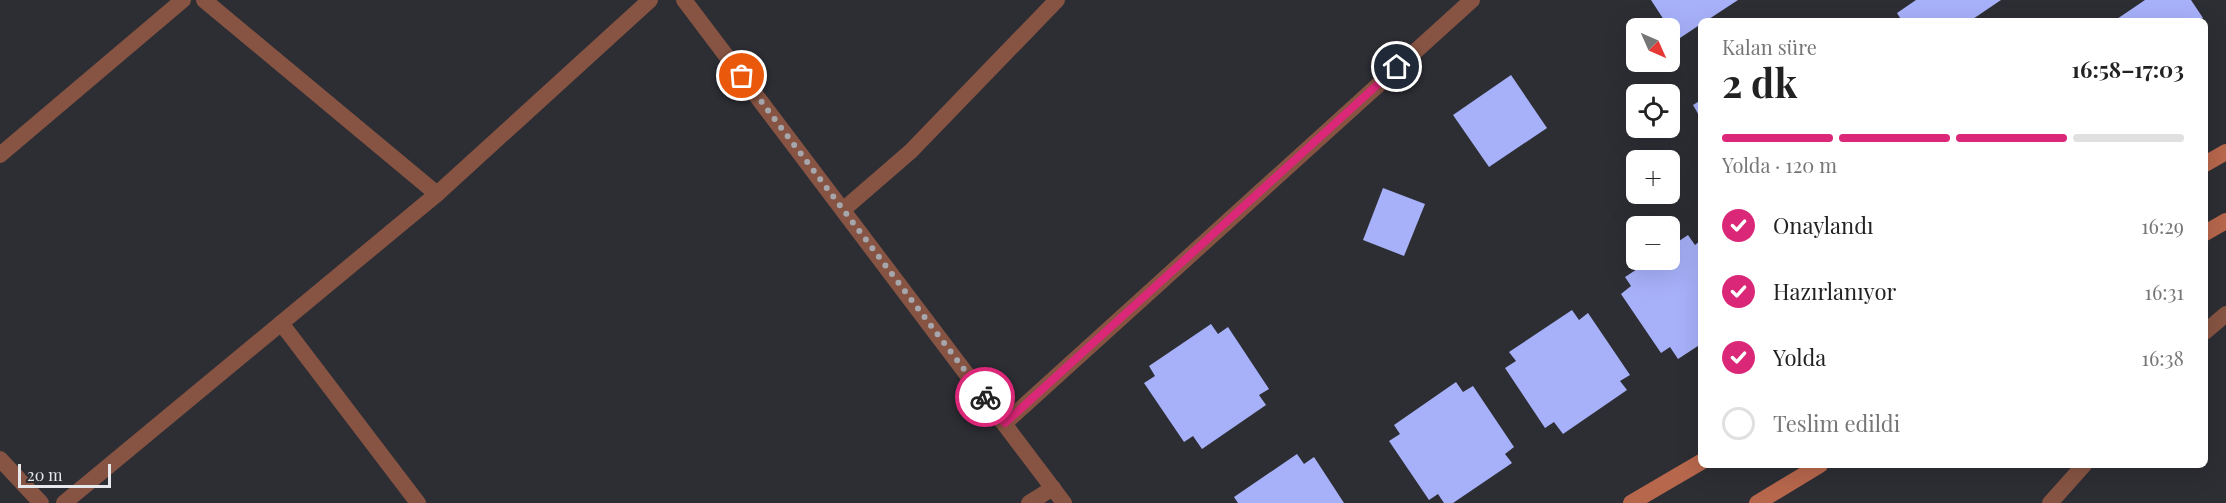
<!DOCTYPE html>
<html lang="tr">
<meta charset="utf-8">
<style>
:root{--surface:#fff;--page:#f6f6f6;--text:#222;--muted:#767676;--line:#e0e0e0;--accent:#db2777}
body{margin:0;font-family:"Playfair Display",serif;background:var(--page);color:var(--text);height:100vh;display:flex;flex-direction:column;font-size:22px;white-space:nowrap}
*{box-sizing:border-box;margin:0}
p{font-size:20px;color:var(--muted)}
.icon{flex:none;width:33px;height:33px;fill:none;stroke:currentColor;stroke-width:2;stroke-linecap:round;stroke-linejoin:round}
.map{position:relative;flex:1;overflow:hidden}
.drawer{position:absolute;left:1698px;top:18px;width:510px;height:450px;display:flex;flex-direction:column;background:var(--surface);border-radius:9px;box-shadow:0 6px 24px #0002}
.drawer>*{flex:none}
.needle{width:39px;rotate:135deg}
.tools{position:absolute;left:1626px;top:18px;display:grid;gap:12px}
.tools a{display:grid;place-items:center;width:54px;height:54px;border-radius:9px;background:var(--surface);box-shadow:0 6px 24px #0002;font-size:30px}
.scale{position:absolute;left:18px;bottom:15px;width:93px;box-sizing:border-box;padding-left:6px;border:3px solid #e7e8ec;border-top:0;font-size:16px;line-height:21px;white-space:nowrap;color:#e7e8ec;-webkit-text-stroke:4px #2d2e34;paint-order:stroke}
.pin{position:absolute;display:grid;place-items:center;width:51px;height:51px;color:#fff;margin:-26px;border:3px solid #fff;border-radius:50%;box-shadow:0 2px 6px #0007}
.courier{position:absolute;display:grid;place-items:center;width:60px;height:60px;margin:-30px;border:4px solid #db2777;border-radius:50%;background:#fff;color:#222;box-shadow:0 2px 8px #0007}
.headline em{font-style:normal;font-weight:700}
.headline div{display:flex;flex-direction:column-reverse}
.headline{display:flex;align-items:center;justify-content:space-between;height:102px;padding:0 24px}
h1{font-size:39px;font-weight:700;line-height:45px}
.bar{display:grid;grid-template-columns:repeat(4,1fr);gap:9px 6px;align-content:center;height:72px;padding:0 24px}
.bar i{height:8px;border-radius:4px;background:var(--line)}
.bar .selected{background:var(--accent)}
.bar p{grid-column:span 4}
ol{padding:0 24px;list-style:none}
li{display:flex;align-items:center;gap:18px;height:66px}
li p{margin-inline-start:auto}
li .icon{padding:6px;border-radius:50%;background:var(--accent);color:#fff;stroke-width:4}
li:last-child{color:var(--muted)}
li i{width:33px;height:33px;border:3px solid var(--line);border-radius:50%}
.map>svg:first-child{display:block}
</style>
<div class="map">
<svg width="2226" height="503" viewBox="0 0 2226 503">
<rect width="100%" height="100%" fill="#2d2e34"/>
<!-- building -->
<g fill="#a7b1f9">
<path d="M1651,0H1738L1706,21H1701V24L1677,40Z"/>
<path d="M1916,0H2001L1970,21H1902L1897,13Z"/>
<path d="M2145,0H2191L2203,18L2198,21H2114Z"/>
<path d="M1511,75L1547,128L1489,167L1453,115Z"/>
<path d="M1701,100V119L1693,105Z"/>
<path d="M1383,188L1425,204L1404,256L1363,240Z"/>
<path d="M1688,235L1695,245L1701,240V344L1678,359L1670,347L1661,353L1621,294L1631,286L1625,277L1651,260H1670V247Z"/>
<path d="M1572,310L1579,320L1588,313L1630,375L1620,381L1627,390L1563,434L1554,422L1545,428L1505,368L1516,361L1509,352Z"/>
<path d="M1211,324L1218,334L1228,327L1269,389L1259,395L1266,405L1202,449L1193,436L1184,442L1144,383L1155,376L1149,366Z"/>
<path d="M1456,382L1463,392L1473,386L1514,447L1505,454L1512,463L1453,503H1444L1438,494L1429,500L1389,441L1400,434L1394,425Z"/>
<path d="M1297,454L1304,464L1314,457L1344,503H1238L1234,497Z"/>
</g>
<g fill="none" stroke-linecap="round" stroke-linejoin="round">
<!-- minor -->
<g stroke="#875443" stroke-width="16">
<path d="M204,0L437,194"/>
<path d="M684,0L1064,503"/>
<path d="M0,155L183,0"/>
<path d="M844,209L911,151L1057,0"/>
<path d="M281,323L418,503"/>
<path d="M2205,332L2226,314"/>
<path d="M1005,423L1472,0"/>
<path d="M0,459L41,503"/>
<path d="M64,503L437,194L650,0"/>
<path d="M1029,503L1053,488"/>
<path d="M2050,503L2084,465"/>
</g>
<!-- secondary -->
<g stroke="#b7674c" stroke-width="16">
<path d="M2205,164L2226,152"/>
<path d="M2205,233L2226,221"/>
<path d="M1631,503L1701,462"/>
<path d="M1757,503L1820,465"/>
</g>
</g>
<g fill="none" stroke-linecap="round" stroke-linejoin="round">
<!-- done -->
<path stroke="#a6a7ac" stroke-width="6" stroke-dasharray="0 10.8" d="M742,76L985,397"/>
<!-- route -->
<path stroke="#db2777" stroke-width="8" d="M985,397L1005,423L1397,67"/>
</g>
</svg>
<div class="tools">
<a><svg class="needle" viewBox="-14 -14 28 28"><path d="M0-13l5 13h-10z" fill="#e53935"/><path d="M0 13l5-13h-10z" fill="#767676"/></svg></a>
<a><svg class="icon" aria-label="locate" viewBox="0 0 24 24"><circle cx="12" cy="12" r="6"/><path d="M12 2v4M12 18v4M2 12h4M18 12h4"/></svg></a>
<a>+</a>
<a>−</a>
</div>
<div class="scale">20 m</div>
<div class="pin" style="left:742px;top:76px;background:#ea580c"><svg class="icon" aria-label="bag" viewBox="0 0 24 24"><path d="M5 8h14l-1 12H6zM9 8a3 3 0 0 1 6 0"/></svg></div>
<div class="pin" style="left:1397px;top:67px;background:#1f2937"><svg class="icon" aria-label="home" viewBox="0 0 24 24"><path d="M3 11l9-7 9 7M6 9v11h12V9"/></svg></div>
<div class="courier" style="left:985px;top:397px"><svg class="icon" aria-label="bike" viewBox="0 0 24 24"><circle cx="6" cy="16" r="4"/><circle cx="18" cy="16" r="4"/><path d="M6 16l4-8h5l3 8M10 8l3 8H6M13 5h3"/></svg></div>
<section class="drawer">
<div class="headline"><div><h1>2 dk</h1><p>Kalan süre</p></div><em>16:58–17:03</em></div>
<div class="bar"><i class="selected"></i><i class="selected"></i><i class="selected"></i><i></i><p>Yolda · 120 m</p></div>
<ol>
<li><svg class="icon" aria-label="check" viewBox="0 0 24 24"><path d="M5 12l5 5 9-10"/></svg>Onaylandı<p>16:29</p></li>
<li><svg class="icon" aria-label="check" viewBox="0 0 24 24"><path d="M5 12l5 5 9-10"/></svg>Hazırlanıyor<p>16:31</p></li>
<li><svg class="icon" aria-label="check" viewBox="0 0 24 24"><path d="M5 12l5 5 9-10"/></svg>Yolda<p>16:38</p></li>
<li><i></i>Teslim edildi</li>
</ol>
</section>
</div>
